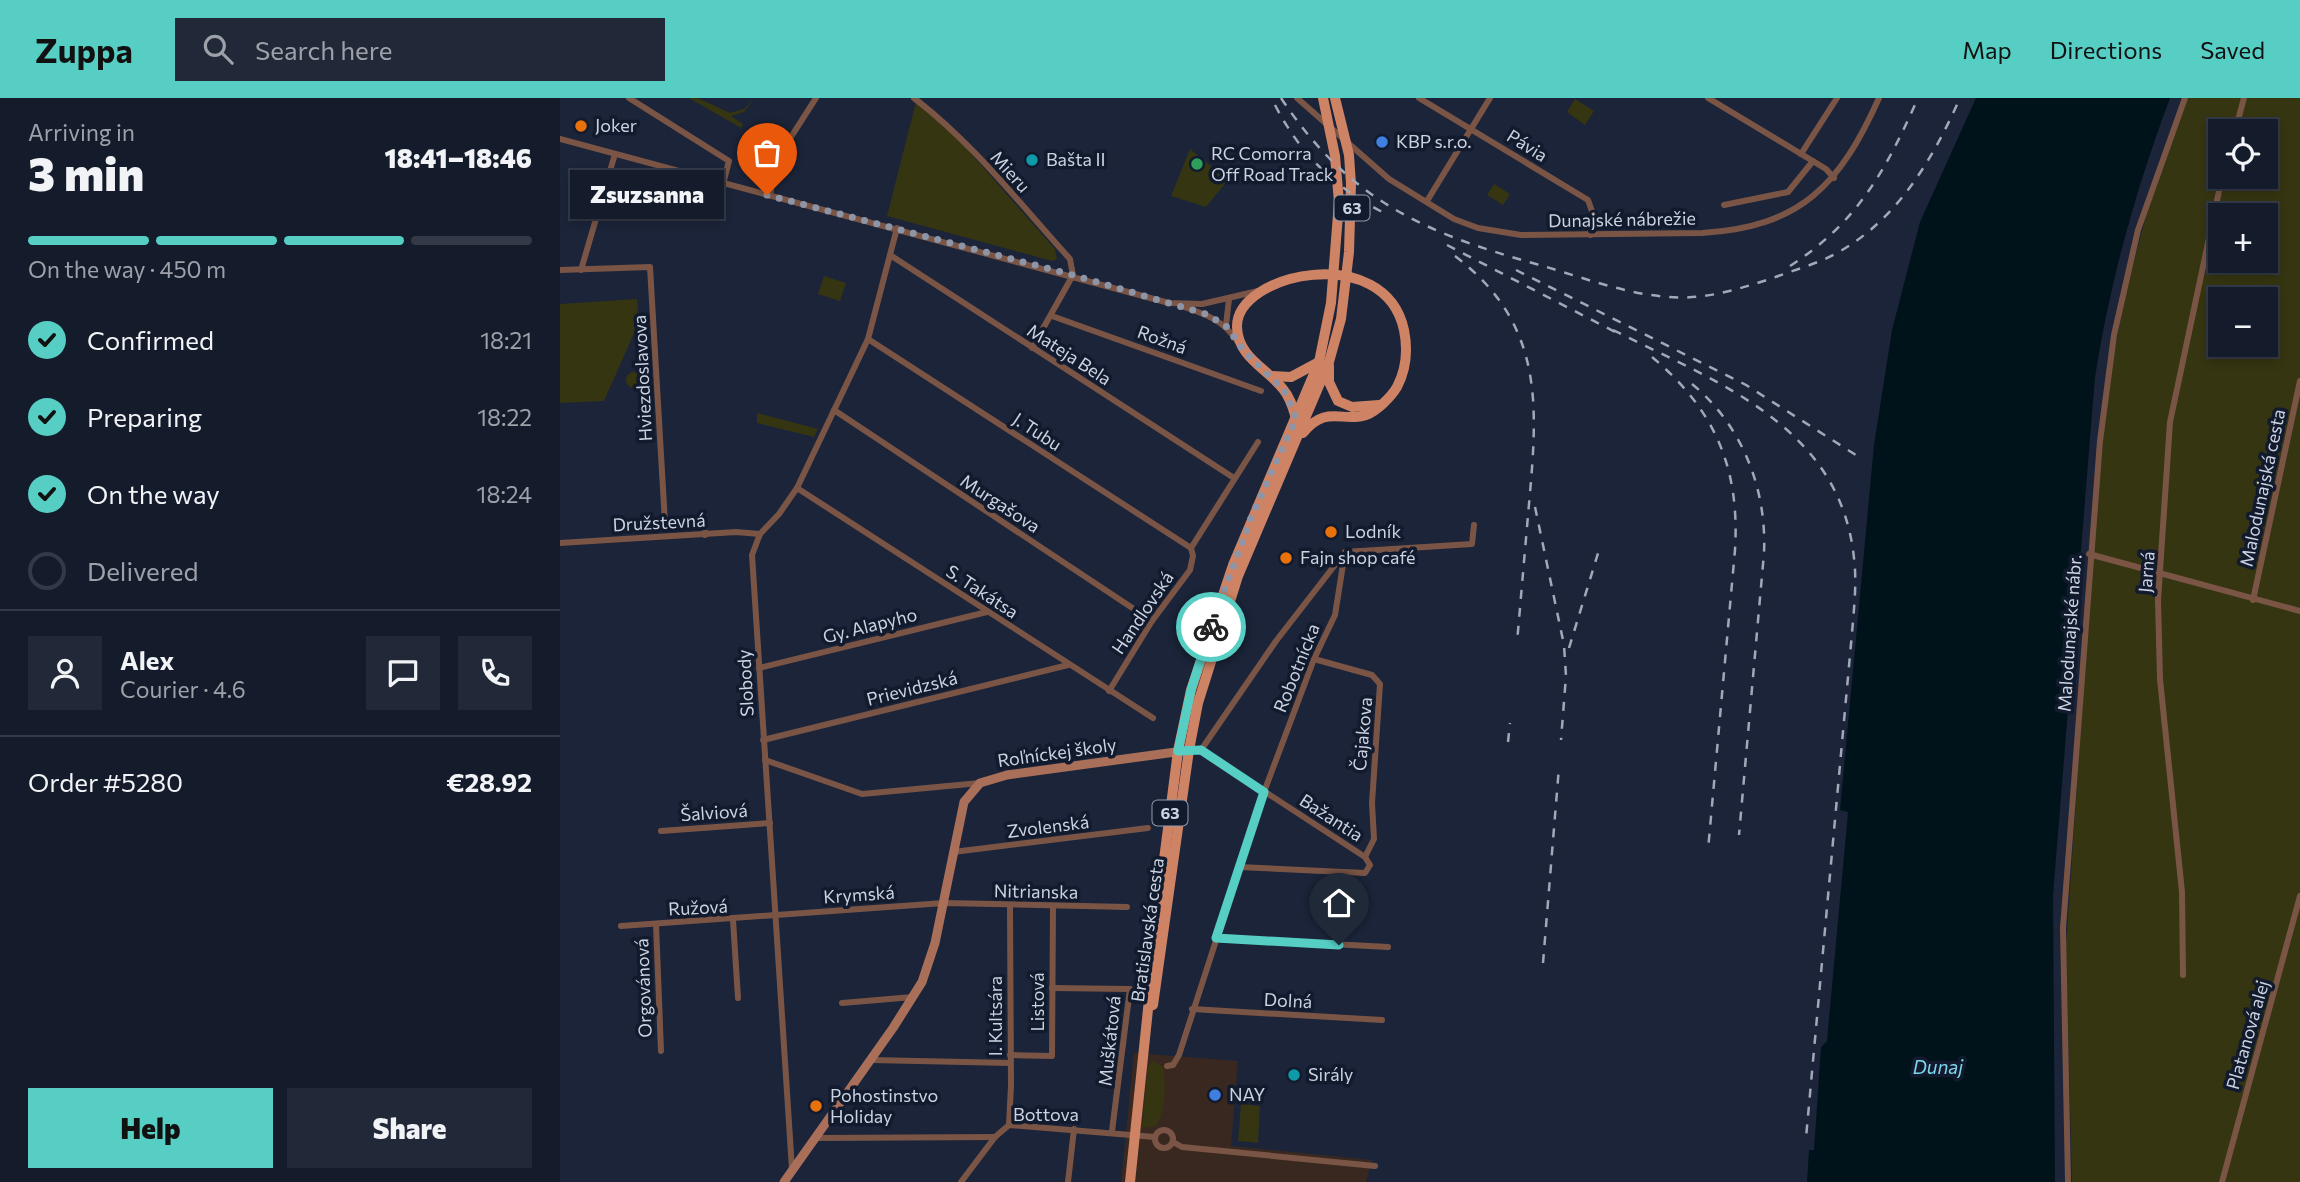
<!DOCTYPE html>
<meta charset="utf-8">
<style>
:root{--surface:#141b2b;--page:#212837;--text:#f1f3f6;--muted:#9da1a9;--line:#333947;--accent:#56cec4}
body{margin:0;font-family:Commissioner,sans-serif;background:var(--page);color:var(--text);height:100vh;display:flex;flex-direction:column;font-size:26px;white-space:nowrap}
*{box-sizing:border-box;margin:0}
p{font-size:23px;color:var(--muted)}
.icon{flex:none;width:38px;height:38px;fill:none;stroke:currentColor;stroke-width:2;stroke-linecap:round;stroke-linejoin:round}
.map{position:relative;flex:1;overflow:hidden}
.panel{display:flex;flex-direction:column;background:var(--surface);width:560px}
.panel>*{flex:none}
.buttons{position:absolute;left:1648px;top:21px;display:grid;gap:14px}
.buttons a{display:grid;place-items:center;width:70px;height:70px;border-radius:0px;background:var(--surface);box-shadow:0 4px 10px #0003,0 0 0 2px var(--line);font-size:35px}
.pin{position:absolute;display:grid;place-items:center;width:60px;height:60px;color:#fff;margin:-72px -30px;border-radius:50% 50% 50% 0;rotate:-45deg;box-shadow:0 0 7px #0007}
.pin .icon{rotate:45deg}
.courier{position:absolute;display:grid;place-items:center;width:70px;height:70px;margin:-35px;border:5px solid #56cec4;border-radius:50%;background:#fff;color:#222;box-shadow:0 2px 9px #0007}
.bubble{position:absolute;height:49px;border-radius:0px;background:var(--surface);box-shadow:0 4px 10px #0003,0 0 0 2px var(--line);font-size:23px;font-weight:800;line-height:49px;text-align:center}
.summary em{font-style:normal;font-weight:800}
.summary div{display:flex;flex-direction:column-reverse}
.summary{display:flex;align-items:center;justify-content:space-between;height:119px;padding:0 28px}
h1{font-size:46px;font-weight:800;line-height:52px}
.bar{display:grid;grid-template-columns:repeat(4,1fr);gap:10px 7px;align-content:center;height:84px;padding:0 28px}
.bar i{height:9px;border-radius:5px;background:var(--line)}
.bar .current{background:var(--accent)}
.bar p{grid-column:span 4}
.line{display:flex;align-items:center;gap:18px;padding:0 28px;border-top:2px solid var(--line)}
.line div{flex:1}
.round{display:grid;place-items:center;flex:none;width:74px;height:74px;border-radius:0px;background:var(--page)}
ol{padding:0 28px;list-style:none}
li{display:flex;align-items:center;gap:21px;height:77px}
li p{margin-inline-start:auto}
li .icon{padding:7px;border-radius:50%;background:var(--accent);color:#111;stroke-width:4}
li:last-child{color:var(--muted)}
li i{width:38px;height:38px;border:4px solid var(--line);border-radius:50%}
.action{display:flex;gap:14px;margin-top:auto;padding:14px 28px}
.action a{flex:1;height:80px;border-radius:0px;background:var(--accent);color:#111;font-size:28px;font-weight:800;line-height:80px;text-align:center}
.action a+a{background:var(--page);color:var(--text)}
header{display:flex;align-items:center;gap:42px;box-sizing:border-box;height:98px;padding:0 35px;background:var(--accent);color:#111}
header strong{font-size:33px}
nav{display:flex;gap:38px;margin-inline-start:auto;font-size:24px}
.search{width:490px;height:63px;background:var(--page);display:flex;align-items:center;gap:18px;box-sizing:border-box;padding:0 24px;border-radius:0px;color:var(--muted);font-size:26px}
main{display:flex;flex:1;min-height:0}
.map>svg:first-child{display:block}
</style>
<header>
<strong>Zuppa</strong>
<div class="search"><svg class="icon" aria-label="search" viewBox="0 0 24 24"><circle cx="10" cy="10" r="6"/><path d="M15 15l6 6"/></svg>Search here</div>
<nav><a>Map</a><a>Directions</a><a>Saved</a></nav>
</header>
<main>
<section class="panel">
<div class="summary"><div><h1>3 min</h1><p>Arriving in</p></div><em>18:41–18:46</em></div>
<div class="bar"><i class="current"></i><i class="current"></i><i class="current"></i><i></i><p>On the way · 450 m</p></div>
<ol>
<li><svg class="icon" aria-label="check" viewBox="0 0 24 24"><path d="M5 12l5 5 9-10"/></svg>Confirmed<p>18:21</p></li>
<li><svg class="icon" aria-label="check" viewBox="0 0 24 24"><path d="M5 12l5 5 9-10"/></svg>Preparing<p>18:22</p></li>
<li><svg class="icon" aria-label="check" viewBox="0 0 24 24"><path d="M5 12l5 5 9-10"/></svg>On the way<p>18:24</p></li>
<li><i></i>Delivered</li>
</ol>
<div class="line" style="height:126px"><a class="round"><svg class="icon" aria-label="person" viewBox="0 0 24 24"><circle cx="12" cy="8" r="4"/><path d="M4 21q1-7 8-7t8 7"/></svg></a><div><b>Alex</b><p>Courier · 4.6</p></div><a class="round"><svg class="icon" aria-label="chat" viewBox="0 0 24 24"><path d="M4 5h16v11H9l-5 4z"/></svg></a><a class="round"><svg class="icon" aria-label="phone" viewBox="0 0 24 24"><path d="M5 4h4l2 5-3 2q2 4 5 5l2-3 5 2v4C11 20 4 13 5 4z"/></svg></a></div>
<div class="line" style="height:91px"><div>Order #5280</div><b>€28.92</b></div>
<div class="action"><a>Help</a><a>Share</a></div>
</section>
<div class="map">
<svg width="1740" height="1084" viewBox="0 0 1740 1084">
<rect width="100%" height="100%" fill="#1b2439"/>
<!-- commercial -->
<path fill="#39281f" d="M574,955L678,963L671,1048L812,1062L806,1084H561Z"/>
<!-- green -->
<g fill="#353511" fill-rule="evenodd">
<path d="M129,0H138L170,15L184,11L195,0L184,14L171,18L183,26L181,30Z"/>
<path d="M1628,0H1740V1084H1512L1506,849L1532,464L1548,286L1565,198L1587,114ZM1661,33H1706V79H1661ZM1661,117H1706V163H1661ZM1661,201H1706V247H1661Z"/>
<path d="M1015,1L1034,13L1025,27L1007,14Z"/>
<path d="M356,4L393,35L495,151L497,161L492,163L327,118Z"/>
<path d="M630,51L668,82L646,109L611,98Z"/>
<path d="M934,86L950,96L943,107L927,97Z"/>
<path d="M264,178L286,185L280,203L258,196Z"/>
<path d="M77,201L79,224L44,303L0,305V206Z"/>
<circle cx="74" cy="282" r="8"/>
<path d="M197,315L258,331L254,339L197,325Z"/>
<path d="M593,963L603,969C606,988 606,1011 596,1028L582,1030L588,969Z"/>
<path d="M681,1006L700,1008L698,1045L678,1043Z"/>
</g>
<!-- water -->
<path fill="#00131a" d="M1416,0H1610C1576,91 1550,183 1535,279L1493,797L1495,1084H1247L1249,1052H1254L1261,949L1267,943L1288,714L1280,712L1314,347L1332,232L1360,124Z"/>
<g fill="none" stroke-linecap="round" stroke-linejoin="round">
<!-- street -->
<g stroke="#7a5546" stroke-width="6">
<path d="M69,0L169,63L163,86"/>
<path d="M354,0C413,45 460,106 510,161L513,177"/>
<path d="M737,0L829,81L894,121L918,130L961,137L1142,135C1241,129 1280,87 1319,0"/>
<path d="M859,0L1028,102L1033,116L1030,137"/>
<path d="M1148,0L1266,71L1274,80"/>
<path d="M1675,33L1684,0"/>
<path d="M0,41L609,205L642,206L698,193"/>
<path d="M1241,56L1277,0"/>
<path d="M210,98L215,64L256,0"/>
<path d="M867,103L930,0"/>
<path d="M1164,107L1228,94L1253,63"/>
<path d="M330,157L674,380"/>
<path d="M0,172L90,169L105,425L144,422L145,437"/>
<path d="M21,172L55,56"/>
<path d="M621,208C646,216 663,222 678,244"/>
<path d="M492,218L701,293"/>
<path d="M666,227L669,201"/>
<path d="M308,241L631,450"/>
<path d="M472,250L513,177"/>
<path d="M274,312L592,523"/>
<path d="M237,390L593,620"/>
<path d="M0,445L176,434L200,436"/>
<path d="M1529,456L1740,513"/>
<path d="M1693,502L1740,283"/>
<path d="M754,561L812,577L820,586L812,705L814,741L805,759"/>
<path d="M199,570L427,514"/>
<path d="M549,593L592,523L630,472L633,458L631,450L698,344"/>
<path d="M203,642L508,567"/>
<path d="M641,652L716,543L785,454L912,446L914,427"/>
<path d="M641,652L805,759L810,767L805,775L679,769"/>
<path d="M205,662L302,696L420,685"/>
<path d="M101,733L210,725"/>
<path d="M393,754L588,730"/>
<path d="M173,822L178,900"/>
<path d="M96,826L101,953"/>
<path d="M61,828L384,805L567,809"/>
<path d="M656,840L828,849"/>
<path d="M1623,877L1622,794L1600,581L1598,502L1610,324L1662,79"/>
<path d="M492,890L570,891L552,1033"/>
<path d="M282,905L353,899"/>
<path d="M632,911L822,922"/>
<path d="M450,957L492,958L493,809"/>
<path d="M311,962L450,965"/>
<path d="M607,968L613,967L619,957L704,694L754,561L775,517L785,454"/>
<path d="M449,1027L451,988L450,808"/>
<circle cx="604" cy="1041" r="9"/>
<path d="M255,1040L435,1039"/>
<path d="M613,1044L622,1049L815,1068"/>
<path d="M232,1071L192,457L200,436L219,416L237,390L308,241L337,130"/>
<path d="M401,1084L435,1039L449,1027L595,1039"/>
<path d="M508,1084L514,1031"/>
<path d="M1508,1084L1503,830L1540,343L1554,237L1578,132L1625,0"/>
<path d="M1662,1084L1740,798"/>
</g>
<!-- secondary -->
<path stroke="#aa6f58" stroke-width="9" d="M224,1084L333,930L362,884L375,845L404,704L420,685L447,677L623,653"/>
<!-- primary -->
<g stroke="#cf8365" stroke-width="10">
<path d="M769,268V284L778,303L792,309L819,307"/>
<path d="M712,278L731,279L759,264"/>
<path d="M736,320C733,310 730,299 723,291C707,270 678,260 677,229C676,175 825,143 844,232C848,252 847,270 837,289C831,299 817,313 806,317C783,325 766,306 743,335"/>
<path d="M593,907L629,652L638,605L678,478L769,264L781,221L789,154L791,86L789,57L775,0"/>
<path d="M570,1084L602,777L618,653L631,592L673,467L759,264L771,205L779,104L775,58L763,0"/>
</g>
<!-- rail -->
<g stroke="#a1a9b8" stroke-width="2.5" stroke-dasharray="9 9" stroke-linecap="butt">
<path d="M721,0C789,102 862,134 976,166C1019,178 1064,196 1109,199C1146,202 1179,191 1213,180C1234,172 1257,166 1277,155C1337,122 1373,61 1400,0"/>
<path d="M715,7C741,57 774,89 824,115"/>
<path d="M887,147L1061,237"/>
<path d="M895,158C984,226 978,306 969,406C965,452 961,498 957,545"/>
<path d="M1230,168C1298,124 1326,72 1358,0"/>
<path d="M956,172L1186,287L1299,359"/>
<path d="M1053,232C1156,284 1280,327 1294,460C1297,485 1294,510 1292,535L1246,1040"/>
<path d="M1092,259C1155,312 1180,370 1175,452L1148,752"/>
<path d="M1132,286C1182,327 1207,391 1204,455L1179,737"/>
<path d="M975,409L1004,547L1006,578L1001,642"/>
<path d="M1009,550L1039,452"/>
<path d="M948,644L950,625"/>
<path d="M983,865L999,669"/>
</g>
</g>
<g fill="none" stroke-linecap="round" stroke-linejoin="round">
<!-- done -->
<path stroke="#8d95a6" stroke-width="7" stroke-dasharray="0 12.6" d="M207,97L513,177L646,216L666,228L685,254L724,292L736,320L691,420L651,529"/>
<!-- route -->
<path stroke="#56cec4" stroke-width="9" d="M651,529L631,592L618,653L641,652L704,694L656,840L779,847"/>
</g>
<!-- markers -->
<g fill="#e8710a" stroke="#121b2e" stroke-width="2.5">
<circle cx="21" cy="28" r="7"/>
<circle cx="771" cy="434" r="7"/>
<circle cx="726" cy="460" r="7"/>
<circle cx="256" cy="1008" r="7"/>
</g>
<g fill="#3f7fe0" stroke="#121b2e" stroke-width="2.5">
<circle cx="822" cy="44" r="7"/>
<circle cx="655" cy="997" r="7"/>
</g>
<g fill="#0f9aa8" stroke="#121b2e" stroke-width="2.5">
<circle cx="472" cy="62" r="7"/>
<circle cx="734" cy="977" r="7"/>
</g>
<circle fill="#2e9e5b" stroke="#121b2e" stroke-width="2.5" cx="637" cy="66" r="7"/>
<g text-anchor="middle" stroke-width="7" stroke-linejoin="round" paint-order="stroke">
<!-- shield labels -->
<g fill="#121b2e" stroke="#949bab" stroke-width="2">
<rect x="774.5" y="97.5" width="35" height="25" rx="5"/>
<rect x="592.5" y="702.5" width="35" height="25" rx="5"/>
</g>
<g font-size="16" font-weight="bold" fill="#cbd2e0">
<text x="792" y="116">63</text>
<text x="610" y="721">63</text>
</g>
<!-- poi labels -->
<g font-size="18" fill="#cbd2e0" stroke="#121b2e" text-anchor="start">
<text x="35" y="34">Joker</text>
<text x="836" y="50">KBP s.r.o.</text>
<text x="651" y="62">RC Comorra<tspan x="651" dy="21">Off Road Track</tspan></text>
<text x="486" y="68">Bašta II</text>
<text x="785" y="440">Lodník</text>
<text x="740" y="466">Fajn shop café</text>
<text x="748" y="983">Sirály</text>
<text x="669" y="1003">NAY</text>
<text x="270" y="1004">Pohostinstvo<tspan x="270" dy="21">Holiday</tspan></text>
</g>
<!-- street labels -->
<g font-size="18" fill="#cbd2e0" stroke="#121b2e">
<text transform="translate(967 48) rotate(32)" y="6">Pávia</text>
<text transform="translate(450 74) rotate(48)" y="6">Mieru</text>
<text transform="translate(1062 122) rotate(-1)" y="6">Dunajské nábrežie</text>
<text transform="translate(602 242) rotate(20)" y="6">Rožná</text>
<text transform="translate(509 257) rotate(33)" y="6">Mateja Bela</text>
<text transform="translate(83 280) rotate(-93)" y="6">Hviezdoslavova</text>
<text transform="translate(477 334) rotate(33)" y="6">J. Tubu</text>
<text transform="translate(1703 390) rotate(-78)" y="6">Malodunajská cesta</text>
<text transform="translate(440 406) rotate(33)" y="6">Murgašova</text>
<text transform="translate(99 425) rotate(-3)" y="6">Družstevná</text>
<text transform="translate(1587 474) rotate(-85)" y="6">Jarná</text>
<text transform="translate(422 494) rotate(33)" y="6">S. Takátsa</text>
<text transform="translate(583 515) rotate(-56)" y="6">Handlovská</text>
<text transform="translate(310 528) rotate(-14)" y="6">Gy. Alapyho</text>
<text transform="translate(1510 535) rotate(-86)" y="6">Malodunajské nábr.</text>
<text transform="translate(737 570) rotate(-68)" y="6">Robotnícka</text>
<text transform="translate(186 585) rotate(-93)" y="6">Slobody</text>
<text transform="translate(352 591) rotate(-14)" y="6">Prievidzská</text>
<text transform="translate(803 636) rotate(-85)" y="6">Čajakova</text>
<text transform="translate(497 655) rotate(-8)" y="6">Roľníckej školy</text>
<text transform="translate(154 715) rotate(-4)" y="6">Šalviová</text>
<text transform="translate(771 720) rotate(33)" y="6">Bažantia</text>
<text transform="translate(488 729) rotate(-7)" y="6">Zvolenská</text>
<text transform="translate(476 794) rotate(1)" y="6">Nitrianska</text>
<text transform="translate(299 797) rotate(-4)" y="6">Krymská</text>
<text transform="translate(138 810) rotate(-3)" y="6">Ružová</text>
<text transform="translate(588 832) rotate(-82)" y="6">Bratislavská cesta</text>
<text transform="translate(84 890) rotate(-92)" y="6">Orgovánová</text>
<text transform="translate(728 903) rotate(3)" y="6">Dolná</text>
<text transform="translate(478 904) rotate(-90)" y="6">Listová</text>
<text transform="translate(436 918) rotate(-90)" y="6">I. Kultsára</text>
<text transform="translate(1688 937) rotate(-74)" y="6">Platanová alej</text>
<text transform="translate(550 943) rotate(-84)" y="6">Muškátová</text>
<text x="486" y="1023">Bottova</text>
</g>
<!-- water labels -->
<g font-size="19" font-style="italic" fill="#7dd6ed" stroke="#121b2e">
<text x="1378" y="976">Dunaj</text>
</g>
</g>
</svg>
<div class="buttons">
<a><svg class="icon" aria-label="locate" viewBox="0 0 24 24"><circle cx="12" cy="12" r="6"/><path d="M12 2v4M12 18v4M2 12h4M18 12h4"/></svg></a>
<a>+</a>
<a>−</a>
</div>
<div class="pin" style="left:207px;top:97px;background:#ea580c"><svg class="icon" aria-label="bag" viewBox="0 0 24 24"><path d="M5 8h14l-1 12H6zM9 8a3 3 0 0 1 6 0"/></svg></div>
<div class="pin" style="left:779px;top:847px;background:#1f2937"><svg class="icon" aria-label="home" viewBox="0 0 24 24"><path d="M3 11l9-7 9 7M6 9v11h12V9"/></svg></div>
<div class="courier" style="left:651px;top:529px"><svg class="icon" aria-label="bike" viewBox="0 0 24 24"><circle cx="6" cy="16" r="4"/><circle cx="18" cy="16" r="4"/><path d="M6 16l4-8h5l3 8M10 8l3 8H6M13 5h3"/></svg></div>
<div class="bubble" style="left:10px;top:72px;width:154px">Zsuzsanna</div>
</div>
</main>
